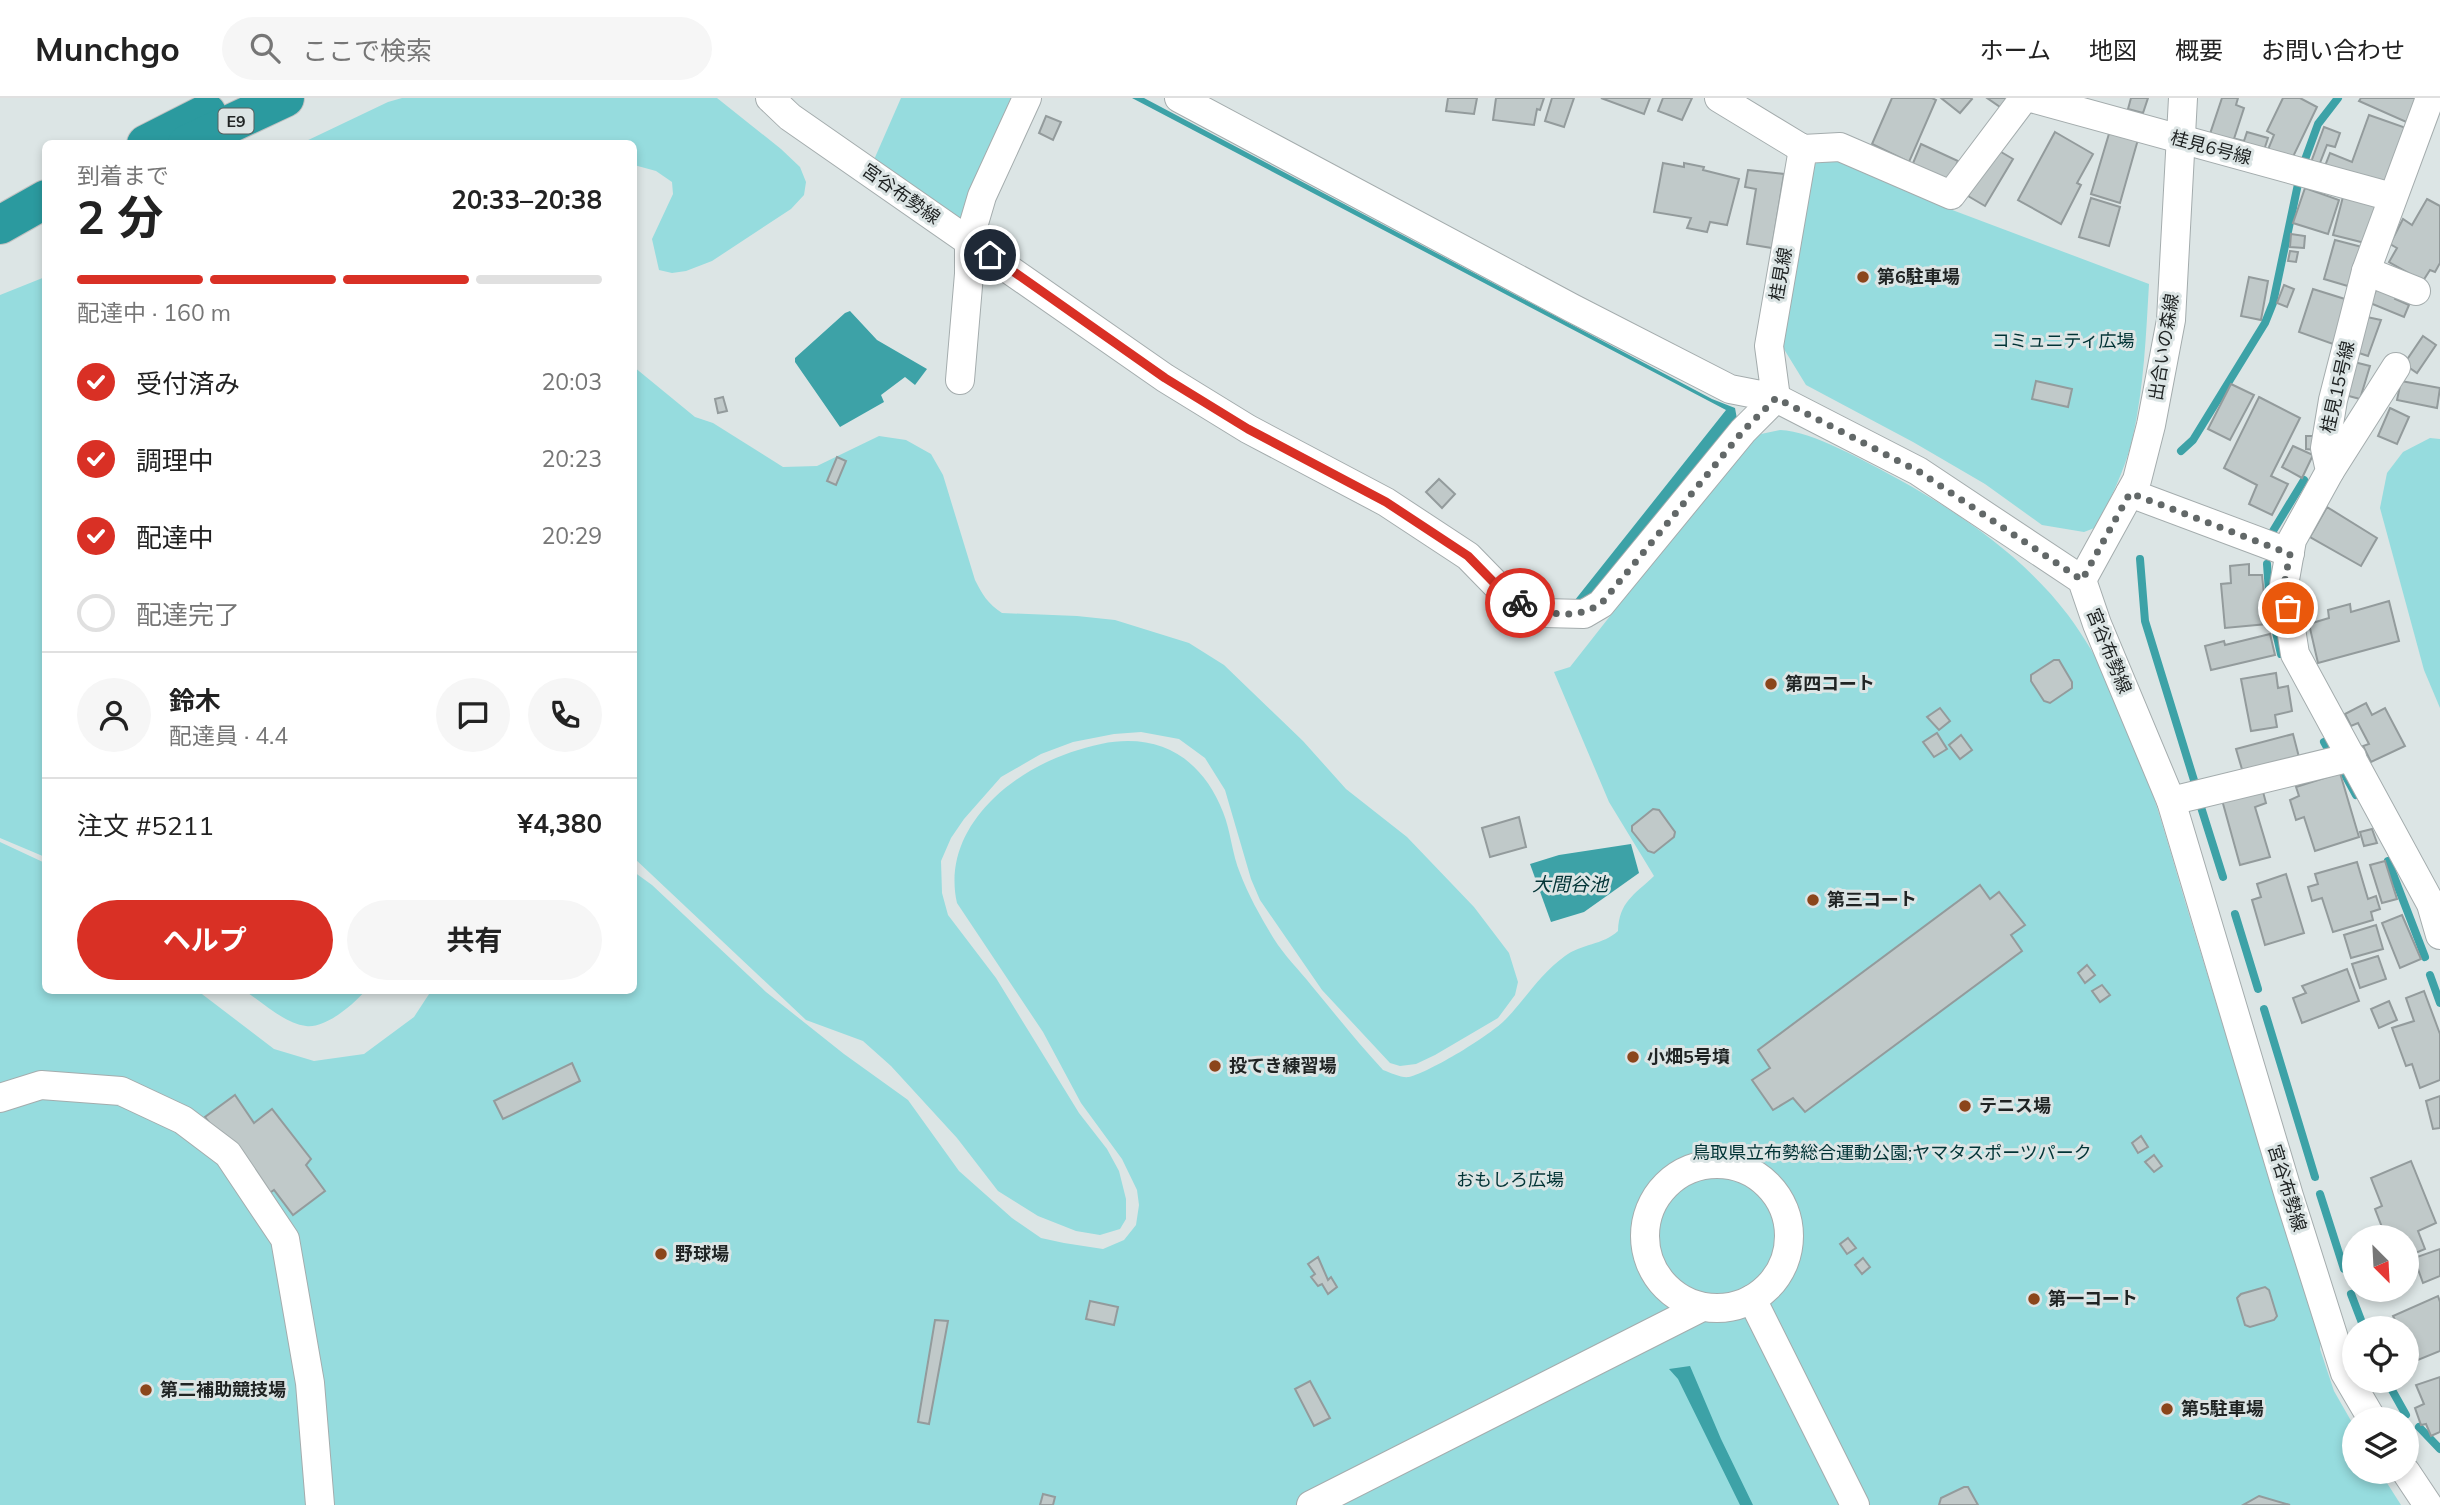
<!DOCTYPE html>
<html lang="ja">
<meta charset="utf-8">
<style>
:root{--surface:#fff;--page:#f6f6f6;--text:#222;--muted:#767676;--line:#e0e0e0;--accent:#d93025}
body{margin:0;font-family:Mulish,"Noto Sans JP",sans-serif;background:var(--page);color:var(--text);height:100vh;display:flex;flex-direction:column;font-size:26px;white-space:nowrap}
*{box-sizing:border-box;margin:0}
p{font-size:23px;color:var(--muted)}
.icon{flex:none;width:38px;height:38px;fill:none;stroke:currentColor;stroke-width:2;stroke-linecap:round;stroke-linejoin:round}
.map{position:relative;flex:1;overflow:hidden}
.panel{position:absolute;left:42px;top:42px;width:595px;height:854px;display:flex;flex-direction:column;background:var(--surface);border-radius:10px;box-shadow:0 4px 10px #0003}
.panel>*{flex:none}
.needle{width:46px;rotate:156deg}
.tools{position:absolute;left:2342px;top:1127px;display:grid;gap:14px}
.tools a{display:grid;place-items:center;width:77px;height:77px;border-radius:50%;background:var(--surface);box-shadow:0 4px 10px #0003;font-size:35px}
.pin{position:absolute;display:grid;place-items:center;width:60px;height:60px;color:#fff;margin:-30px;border:4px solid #fff;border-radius:50%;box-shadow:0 2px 7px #0007}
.courier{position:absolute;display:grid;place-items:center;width:70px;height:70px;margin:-35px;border:5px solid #d93025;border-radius:50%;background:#fff;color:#222;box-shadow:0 2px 9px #0007}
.headline em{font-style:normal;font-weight:700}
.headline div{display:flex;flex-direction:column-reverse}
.headline{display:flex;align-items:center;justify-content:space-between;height:119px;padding:0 35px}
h1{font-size:46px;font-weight:700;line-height:52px}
.bar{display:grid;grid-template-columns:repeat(4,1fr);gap:10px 7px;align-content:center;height:84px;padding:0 35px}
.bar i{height:9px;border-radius:5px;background:var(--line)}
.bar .on{background:var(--accent)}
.bar p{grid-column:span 4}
.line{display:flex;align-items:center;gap:18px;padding:0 35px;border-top:2px solid var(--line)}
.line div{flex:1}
.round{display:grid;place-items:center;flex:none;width:74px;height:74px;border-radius:37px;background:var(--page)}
ol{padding:0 35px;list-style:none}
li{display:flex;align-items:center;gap:21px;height:77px}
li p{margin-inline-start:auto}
li .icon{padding:7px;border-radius:50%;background:var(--accent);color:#fff;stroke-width:4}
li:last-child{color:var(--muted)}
li i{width:38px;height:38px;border:4px solid var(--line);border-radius:50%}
.action{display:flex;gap:14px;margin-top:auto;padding:14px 35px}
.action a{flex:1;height:80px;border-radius:42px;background:var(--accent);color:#fff;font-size:28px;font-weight:700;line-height:80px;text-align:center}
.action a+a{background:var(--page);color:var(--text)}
header{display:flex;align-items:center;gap:42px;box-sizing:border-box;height:98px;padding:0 35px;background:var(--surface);border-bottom:2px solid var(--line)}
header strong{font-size:33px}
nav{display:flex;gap:38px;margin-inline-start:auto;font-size:24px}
.search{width:490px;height:63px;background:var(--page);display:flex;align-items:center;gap:18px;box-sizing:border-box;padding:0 24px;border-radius:38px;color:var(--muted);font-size:26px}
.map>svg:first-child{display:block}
</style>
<header>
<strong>Munchgo</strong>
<div class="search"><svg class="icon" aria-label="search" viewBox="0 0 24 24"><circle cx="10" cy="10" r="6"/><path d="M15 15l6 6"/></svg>ここで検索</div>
<nav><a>ホーム</a><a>地図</a><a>概要</a><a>お問い合わせ</a></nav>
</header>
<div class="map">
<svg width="2440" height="1407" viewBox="0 0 2440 1407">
<rect width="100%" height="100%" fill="#dce5e5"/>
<!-- green -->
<g fill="#96dcde">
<path d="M402,0H717L781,51L800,69L806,84L804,97L791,111L712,163L686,173L672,175L659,172L652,141L673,96L672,84L656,73L634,67V46L302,45L388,4Z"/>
<path d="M901,0H1021L968,126L873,64Z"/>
<path d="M1828,59L1947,110L2149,186C2146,237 2144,288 2133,338C2126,370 2111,399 2097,429L2084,434L2042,427L1985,386L1913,344L1806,287L1779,243L1809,74L1815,66Z"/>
<path d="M45,179V759L0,740V197Z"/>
<path d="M634,269L695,319L713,325L783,369L817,368L879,338L906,342L931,356L943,377L975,482C982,496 988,506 1002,515L1077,518L1115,522L1189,545L1224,567L1303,643L1346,691L1407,739L1474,809L1509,855L1518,884L1515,897L1498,920L1435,957L1416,966L1400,968L1390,965L1322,892L1260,802L1251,781L1225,692L1205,660L1179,641L1141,634L1114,636L1073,644L1041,656L1001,679L964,721L951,740L941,763L942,795L948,817L996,880L1079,1015L1107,1051L1119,1073L1126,1101V1121L1120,1131L1100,1137L1076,1133L1038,1118L998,1093L957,1040L891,968L863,943L806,922L634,760Z"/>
<path d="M1780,332C1813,333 1868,365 1898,381C1961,416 2024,459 2068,517C2134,606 2159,719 2191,823C2234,963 2276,1103 2321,1242L2320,1251L2334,1293L2354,1328V1374H2380L2401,1407H0V744L45,765L46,892L198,893L274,951L314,963L364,956L414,919L431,893L634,892V774L652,787L766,894L844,956L908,1002L959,1073L1012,1120L1041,1140L1064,1145L1103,1151L1124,1142L1136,1127L1139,1107L1137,1092L1122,1061L1081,1005L1043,934L957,805C948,765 964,729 994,700C1025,671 1060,655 1101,646C1159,634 1202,660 1223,714C1231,734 1232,756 1240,775C1248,797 1262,821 1274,841C1284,857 1299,872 1311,887C1335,916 1358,945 1383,972C1391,975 1401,980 1409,979C1430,974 1491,937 1506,921C1527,899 1539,877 1565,858C1581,846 1603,847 1618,833C1619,804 1634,797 1654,778L1609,704L1554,574L1570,569L1743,349L1761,336Z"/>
<path d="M2430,340L2440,341V610L2424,572L2380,410L2387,375L2403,354Z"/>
<path d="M245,893H365C354,906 325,931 306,928C284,925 263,905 245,893Z"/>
</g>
<!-- water -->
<g fill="#3da2a7">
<path d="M1132,0H1144L1712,301L1735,310L1737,321L1590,501L1575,502L1726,312Z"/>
<path d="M850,213L877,242L927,271L915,287L905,279L881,297L884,304L840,329L795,264V260L845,215Z"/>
<path d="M1631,746L1639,775L1584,814L1551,824L1530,766L1559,757Z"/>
<path d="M1690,1268L1721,1341L1753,1407H1740L1678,1281L1669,1271Z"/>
</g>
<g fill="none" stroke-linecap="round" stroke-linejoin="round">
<!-- stream -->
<g stroke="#3da2a7" stroke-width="8">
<path d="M2303,67L2318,26L2338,0"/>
<path d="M2181,353L2193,342L2265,225L2273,205L2298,86"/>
<path d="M2273,433L2304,382"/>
<path d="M2140,461L2145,523L2197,692"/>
<path d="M2267,466L2270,508L2281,556"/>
<path d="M2324,644L2332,658"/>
<path d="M2344,675L2356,697"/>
<path d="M2200,706L2223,779"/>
<path d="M2388,763L2425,859"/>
<path d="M2235,816L2258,891"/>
<path d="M2430,877L2440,905"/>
<path d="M2264,911L2315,1079"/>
<path d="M2320,1096L2344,1171"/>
<path d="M2351,1196L2364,1230"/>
<path d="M2388,1285L2406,1317"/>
<path d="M2419,1329L2440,1351"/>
</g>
</g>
<!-- building -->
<g fill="#c0c9c9" stroke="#939b9c" stroke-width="2">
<path d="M1448,0H1477L1474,16L1446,13Z"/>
<path d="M1496,0H1544L1540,12L1537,11L1534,27L1493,22Z"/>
<path d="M1552,0H1574L1564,29L1545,23Z"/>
<path d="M1601,0H1650L1644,16Z"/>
<path d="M1663,0H1692L1682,22L1658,13Z"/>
<path d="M1892,0H1932L1936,2L1909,64L1872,46Z"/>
<path d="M1941,0H1971L1972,1L1960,15Z"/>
<path d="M1987,0H2009L2003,11Z"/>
<path d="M2131,0H2148L2143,15L2128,11Z"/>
<path d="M2222,0H2238L2236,7L2244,10L2232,47L2209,39Z"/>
<path d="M2283,0H2300L2317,9L2290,65L2267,54L2274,37L2267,33Z"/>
<path d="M2361,0H2424L2413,27L2359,3Z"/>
<path d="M2369,17L2409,31L2386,90L2325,68L2330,55L2352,64Z"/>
<path d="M1046,18L1061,24L1053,42L1039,35Z"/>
<path d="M2111,29L2139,38L2120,105L2091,96Z"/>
<path d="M2324,29L2340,35L2335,49L2327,47L2318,70L2310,67Z"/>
<path d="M2055,34L2093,56L2077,85L2081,87L2061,126L2018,102Z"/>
<path d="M2247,34L2268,40L2262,58L2234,50L2236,41L2244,43Z"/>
<path d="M1921,46L1958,63L1948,87L1911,70Z"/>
<path d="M1996,51L2013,61L1985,108L1968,98Z"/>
<path d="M1663,65L1684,69V65L1704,69L1703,72L1739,81L1727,127L1710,124L1707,134L1687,130L1691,120L1654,114Z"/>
<path d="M1748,72L1784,76L1772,150L1747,146L1756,91L1745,89Z"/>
<path d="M2305,90L2339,102L2328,136L2293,125Z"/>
<path d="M2344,95L2379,105L2369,146L2333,137Z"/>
<path d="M2091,100L2120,109L2109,148L2079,139Z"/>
<path d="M2427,101L2440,108V165L2435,174L2430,172L2423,183L2389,164L2397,150L2390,146L2403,121L2412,127Z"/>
<path d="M2291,136L2305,138L2304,150L2290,149Z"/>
<path d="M2335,142L2362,149L2351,189L2324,181Z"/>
<path d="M2290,153L2298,154L2296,164L2288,163Z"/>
<path d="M2249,179L2268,183L2261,222L2241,218Z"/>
<path d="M2284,187L2294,191L2287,209L2277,205Z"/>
<path d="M2378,188L2396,196L2395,201L2409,207L2404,219L2370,205Z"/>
<path d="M2313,191L2348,202L2333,246L2299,234Z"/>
<path d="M2367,219L2381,222L2368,258L2356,254Z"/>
<path d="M2423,238L2436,247L2417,275L2404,266Z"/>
<path d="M2354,264L2370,268L2360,301L2345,297Z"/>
<path d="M2036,283L2072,291L2068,309L2032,301Z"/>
<path d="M2401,283L2440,290L2437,310L2397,302Z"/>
<path d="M2231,286L2254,297L2230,342L2208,331Z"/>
<path d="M723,299L727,313L718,315L715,301Z"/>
<path d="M2259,299L2300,320L2271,378L2288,386L2272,417L2249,406L2257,387L2224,370Z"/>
<path d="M2390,310L2409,319L2397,346L2378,338Z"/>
<path d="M2306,338H2316L2315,352L2306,351Z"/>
<path d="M2293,348L2313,357L2302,380L2282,369Z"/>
<path d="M837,359L846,363L836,387L827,383Z"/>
<path d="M1439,381L1455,396L1442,410L1426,394Z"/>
<path d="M2327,409L2377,440L2361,468L2310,439Z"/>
<path d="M2249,466V477H2262L2267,526L2225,530L2221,486L2231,485L2230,468Z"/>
<path d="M2389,503L2399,543L2318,565L2309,526L2329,520L2328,512L2350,506L2351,514Z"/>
<path d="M2270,536L2275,557L2211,572L2205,548L2224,543L2225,547Z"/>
<path d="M2054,562H2059L2072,584V590L2050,605L2044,603L2031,583V577Z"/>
<path d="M2276,575L2278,590L2288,588L2292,613L2275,617L2277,629L2251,633L2241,581Z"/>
<path d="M2366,605L2372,617L2385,610L2405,648L2371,664L2363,648L2369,646L2358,625L2351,628L2345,616Z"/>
<path d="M1940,610L1950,623L1939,632L1927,619Z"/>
<path d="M1937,635L1947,651L1934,659L1923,644Z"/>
<path d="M2293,636L2300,663L2244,678L2236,651Z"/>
<path d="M1961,637L1972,652L1960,661L1949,647Z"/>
<path d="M2340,675L2359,739L2315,753L2304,719L2296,722L2290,702L2299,698L2296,689Z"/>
<path d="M2262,690L2266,705L2255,709L2270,759L2240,767L2222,702Z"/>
<path d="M1653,711L1659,712L1675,734L1674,739L1654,755L1648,753L1632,733V728Z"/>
<path d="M1519,719L1526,749L1490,759L1482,730Z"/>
<path d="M2372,731L2377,745L2364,748L2360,734Z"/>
<path d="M2385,763L2397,801L2382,805L2370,767Z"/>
<path d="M2357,764L2368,801L2376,798L2380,811L2371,814L2373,822L2333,834L2322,800L2312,803L2308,789L2318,786L2315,776Z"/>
<path d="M2286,776L2304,835L2265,847L2252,802L2261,799L2257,786Z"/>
<path d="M1980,787L1990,801L1999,794L2025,827L2011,837L2022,853L1805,1014L1793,1000L1773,1012L1752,982L1770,970L1758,952Z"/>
<path d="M2402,817L2421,861L2400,870L2382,825Z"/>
<path d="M2376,827L2383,851L2351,860L2344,837Z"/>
<path d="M2378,858L2386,881L2360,890L2352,866Z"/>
<path d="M2087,867L2095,877L2085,885L2078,875Z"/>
<path d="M2347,871L2359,903L2302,925L2293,900L2306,895L2302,888Z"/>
<path d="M2102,887L2110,897L2100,904L2092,893Z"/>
<path d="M2424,893L2440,936V982L2420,990L2412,966L2406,968L2392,930L2414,923L2406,900Z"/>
<path d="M2389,903L2397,922L2379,930L2371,911Z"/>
<path d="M572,965L580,983L503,1021L494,1003Z"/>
<path d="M235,997L254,1025L272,1011L311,1061L306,1067L325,1093L293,1117L274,1092L267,1097L205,1019Z"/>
<path d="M2440,998V1030L2433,1031L2426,1003Z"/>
<path d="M2141,1038L2148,1049L2138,1055L2132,1045Z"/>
<path d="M2154,1057L2162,1068L2154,1074L2145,1064Z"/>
<path d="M2411,1063L2436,1125L2418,1133L2425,1151L2406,1159V1139H2397L2395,1133L2385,1137L2375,1111L2382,1108L2371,1080Z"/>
<path d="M1848,1140L1856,1150L1847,1156L1840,1146Z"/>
<path d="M2440,1151V1178L2423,1185L2414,1160Z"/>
<path d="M1318,1159L1328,1182L1331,1179L1337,1189L1328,1196L1322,1186L1318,1188L1311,1179L1315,1176L1308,1166Z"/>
<path d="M1863,1160L1870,1169L1862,1176L1855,1167Z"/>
<path d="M2265,1189L2269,1192L2277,1218L2274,1222L2250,1229L2245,1227L2237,1200L2241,1196Z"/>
<path d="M2438,1198L2440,1204V1253L2413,1264L2406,1248V1230H2399L2393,1218Z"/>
<path d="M1090,1203L1118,1209L1114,1227L1086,1221Z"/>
<path d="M935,1222L948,1223L929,1326L918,1324Z"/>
<path d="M2440,1279V1334L2431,1338L2426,1326L2421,1327L2415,1310L2424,1306L2416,1287Z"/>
<path d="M1310,1283L1330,1320L1314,1328L1295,1291Z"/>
<path d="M1964,1389H1968L1978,1407H1939L1941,1400Z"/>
<path d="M1043,1396L1055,1399L1053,1407H1040Z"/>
<path d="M2259,1398L2290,1407H2243Z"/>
</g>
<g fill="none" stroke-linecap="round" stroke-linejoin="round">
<defs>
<g id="minor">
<path d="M770,0L790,19L1165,280L1248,331L1386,404L1468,458L1510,501L1544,515L1584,516L1601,506L1743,333L1776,300L1918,373L2082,482L2097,526L2171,703L2289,1098L2345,1275L2372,1321"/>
<path d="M1179,0L1572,210L1730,291L1776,300L1769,248L1803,51"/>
<path d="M1719,0L1803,51L1840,49L1951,97L2024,0"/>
<path d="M2031,0L2392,99"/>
<path d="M2430,0L2366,173L2333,302L2325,350L2330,373L2292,442L2284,487L2295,556L2431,806L2440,837"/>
<path d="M2366,173L2416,193"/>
<path d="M960,282L969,176V142L982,98L1027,0"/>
<path d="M2330,373L2396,269"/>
<path d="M2130,395L2290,455"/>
<path d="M2082,482L2137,382L2151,327L2171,222L2183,0"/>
<path d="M2171,703L2352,659"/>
<path d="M0,1000L41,987L121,993L183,1022L228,1056L285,1141L310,1285L320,1407"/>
<circle cx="1717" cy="1138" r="72"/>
<path d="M1752,1201L1855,1407"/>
<path d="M2406,1374L2428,1407"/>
<path d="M1311,1407L1702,1209"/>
</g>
<g id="highway">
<path d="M146,46L207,15"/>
<path d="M187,46L285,0"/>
<path d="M0,127L46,101"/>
</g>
</defs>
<!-- minor casing -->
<use href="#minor" stroke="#a4acad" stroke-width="30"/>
<!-- highway casing -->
<use href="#highway" stroke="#c1c2c2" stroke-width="40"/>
<!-- minor -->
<use href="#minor" stroke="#fff" stroke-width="28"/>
<!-- highway -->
<use href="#highway" stroke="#2b9a9f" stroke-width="38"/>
</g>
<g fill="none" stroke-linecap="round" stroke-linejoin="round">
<!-- done -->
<path stroke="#626868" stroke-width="7" stroke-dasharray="0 12.6" d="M1520,505C1549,517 1573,522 1601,506L1743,333L1776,300L1918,373L2082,482L2130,395L2290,456L2284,487L2288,510"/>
<!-- route -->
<path stroke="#d93025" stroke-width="9" d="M990,157L1165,280L1248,331L1386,404L1468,458L1510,501L1520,505"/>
</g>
<!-- markers -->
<g fill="#8b461b" stroke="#dce5e5" stroke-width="2.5">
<circle cx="1863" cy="179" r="7"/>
<circle cx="1771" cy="586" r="7"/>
<circle cx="1813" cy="802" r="7"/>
<circle cx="1633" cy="959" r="7"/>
<circle cx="1215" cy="968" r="7"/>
<circle cx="1965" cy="1008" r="7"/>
<circle cx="661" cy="1156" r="7"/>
<circle cx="2034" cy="1201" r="7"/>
<circle cx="146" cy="1292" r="7"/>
<circle cx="2167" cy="1311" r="7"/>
</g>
<g text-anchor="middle" stroke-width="6" stroke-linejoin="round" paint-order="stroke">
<!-- shield labels -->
<rect fill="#dce5e5" stroke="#585e5e" stroke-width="2" x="218.5" y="10.5" width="35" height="25" rx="5"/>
<g font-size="16" font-weight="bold" fill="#202424">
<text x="236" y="29">E9</text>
</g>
<!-- street labels -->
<g font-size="18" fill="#202424" stroke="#dce5e5">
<text transform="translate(2211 50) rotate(15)" y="6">桂見6号線</text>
<text transform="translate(901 96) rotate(35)" y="6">宮谷布勢線</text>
<text transform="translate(1781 176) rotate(-80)" y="6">桂見線</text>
<text transform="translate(2164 249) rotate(-81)" y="6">出合いの森線</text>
<text transform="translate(2338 289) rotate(-77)" y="6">桂見15号線</text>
<text transform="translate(2109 553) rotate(68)" y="6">宮谷布勢線</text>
<text transform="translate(2287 1090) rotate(73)" y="6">宮谷布勢線</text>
</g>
<!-- poi labels -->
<g font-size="18" font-weight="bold" fill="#202424" stroke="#dce5e5" text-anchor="start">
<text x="1877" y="185">第6駐車場</text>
<text x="1785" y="592">第四コート</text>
<text x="1827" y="808">第三コート</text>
<text x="1647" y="965">小畑5号墳</text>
<text x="1229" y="974">投てき練習場</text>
<text x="1979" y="1014">テニス場</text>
<text x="675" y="1162">野球場</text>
<text x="2048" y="1207">第一コート</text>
<text x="160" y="1298">第二補助競技場</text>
<text x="2181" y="1317">第5駐車場</text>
</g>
<!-- park labels -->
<g font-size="18" fill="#013335" stroke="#dce5e5">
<text x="2063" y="249">コミュニティ広場</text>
<text x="1892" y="1061">鳥取県立布勢総合運動公園;ヤマタスポーツパーク</text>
<text x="1510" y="1088">おもしろ広場</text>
</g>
<!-- water labels -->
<g font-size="19" font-style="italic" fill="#023436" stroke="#dce5e5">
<text x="1570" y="793">大間谷池</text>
</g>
</g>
</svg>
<div class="tools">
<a><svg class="needle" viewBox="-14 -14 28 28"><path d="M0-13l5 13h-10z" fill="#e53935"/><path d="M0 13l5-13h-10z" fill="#767676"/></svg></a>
<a><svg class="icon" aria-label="locate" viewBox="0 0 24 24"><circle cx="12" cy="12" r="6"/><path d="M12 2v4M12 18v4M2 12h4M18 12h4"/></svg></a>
<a><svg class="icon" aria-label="layers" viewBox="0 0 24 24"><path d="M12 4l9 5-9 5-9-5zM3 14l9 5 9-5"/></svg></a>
</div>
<div class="pin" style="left:2288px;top:510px;background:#ea580c"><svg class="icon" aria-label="bag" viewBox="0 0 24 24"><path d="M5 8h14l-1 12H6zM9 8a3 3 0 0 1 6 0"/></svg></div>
<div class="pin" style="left:990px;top:157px;background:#1f2937"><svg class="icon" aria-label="home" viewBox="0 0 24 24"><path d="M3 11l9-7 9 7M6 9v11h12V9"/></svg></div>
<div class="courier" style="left:1520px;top:505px"><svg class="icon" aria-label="bike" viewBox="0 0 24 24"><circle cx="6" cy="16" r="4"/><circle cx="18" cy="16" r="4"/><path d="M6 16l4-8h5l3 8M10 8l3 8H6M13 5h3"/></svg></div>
<section class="panel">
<div class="headline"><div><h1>2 分</h1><p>到着まで</p></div><em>20:33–20:38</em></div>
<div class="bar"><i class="on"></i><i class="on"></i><i class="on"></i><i></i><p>配達中 · 160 m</p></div>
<ol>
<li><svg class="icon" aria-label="check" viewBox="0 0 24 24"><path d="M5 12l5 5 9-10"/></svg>受付済み<p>20:03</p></li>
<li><svg class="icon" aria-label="check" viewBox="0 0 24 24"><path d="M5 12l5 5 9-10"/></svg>調理中<p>20:23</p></li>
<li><svg class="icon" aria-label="check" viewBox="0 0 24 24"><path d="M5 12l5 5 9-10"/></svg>配達中<p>20:29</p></li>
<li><i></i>配達完了</li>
</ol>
<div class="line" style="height:126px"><a class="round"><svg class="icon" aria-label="person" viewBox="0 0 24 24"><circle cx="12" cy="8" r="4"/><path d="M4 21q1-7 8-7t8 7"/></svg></a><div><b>鈴木</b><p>配達員 · 4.4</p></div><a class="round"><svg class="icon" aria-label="chat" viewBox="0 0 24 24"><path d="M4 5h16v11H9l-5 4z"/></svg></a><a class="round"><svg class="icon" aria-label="phone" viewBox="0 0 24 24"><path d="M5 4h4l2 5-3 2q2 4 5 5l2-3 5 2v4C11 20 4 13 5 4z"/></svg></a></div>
<div class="line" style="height:91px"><div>注文 #5211</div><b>¥4,380</b></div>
<div class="action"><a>ヘルプ</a><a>共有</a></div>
</section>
</div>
